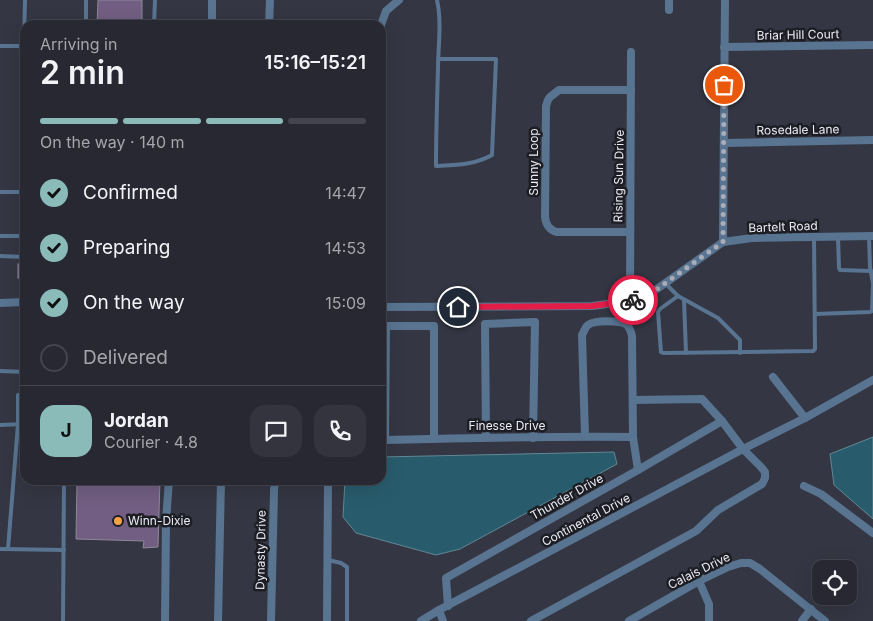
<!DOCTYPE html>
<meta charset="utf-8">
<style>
:root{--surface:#272832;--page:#33343e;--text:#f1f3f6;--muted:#a4a6ac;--line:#43444d;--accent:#8bbbb9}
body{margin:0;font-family:Inter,sans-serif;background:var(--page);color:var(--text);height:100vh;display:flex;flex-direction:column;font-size:19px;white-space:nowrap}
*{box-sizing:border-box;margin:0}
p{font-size:16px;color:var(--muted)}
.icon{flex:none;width:28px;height:28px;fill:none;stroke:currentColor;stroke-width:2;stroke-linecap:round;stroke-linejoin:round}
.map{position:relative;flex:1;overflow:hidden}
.side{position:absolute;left:20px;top:20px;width:366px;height:465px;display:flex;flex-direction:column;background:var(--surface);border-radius:15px;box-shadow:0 5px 20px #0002,0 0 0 1px var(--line)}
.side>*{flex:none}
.controls{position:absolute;left:812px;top:560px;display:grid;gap:10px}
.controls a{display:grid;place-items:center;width:45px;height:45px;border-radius:10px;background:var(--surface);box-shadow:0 5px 20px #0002,0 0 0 1px var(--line);font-size:25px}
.pin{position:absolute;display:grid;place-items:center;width:42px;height:42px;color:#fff;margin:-21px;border:2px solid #fff;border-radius:50%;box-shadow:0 1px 5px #0007}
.courier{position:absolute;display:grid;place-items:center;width:50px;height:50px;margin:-25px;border:4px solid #e11d48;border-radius:50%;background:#fff;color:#222;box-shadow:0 1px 6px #0007}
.summary em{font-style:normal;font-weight:600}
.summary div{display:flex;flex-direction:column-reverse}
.summary{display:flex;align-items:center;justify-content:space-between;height:85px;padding:0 20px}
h1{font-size:32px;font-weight:600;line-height:38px}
.bar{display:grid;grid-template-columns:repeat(4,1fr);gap:8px 5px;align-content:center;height:60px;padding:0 20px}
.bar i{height:6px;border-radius:4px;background:var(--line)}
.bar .active{background:var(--accent)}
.bar p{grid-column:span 4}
.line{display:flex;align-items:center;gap:12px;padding:0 20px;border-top:1px solid var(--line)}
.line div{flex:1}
.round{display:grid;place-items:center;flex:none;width:52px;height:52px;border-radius:15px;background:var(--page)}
ol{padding:0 20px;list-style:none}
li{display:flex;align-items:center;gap:15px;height:55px}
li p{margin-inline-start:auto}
li .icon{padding:5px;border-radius:50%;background:var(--accent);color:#111;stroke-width:4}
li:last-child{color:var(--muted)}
li i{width:28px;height:28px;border:2px solid var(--line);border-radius:50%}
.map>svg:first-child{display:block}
</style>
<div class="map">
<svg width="873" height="621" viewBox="0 0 873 621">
<rect width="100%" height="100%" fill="#343643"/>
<!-- water -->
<g fill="#285c6c" stroke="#628795">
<path d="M873,437V519L834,485L830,454Z"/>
<path d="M614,452L617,464L460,549L436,555L356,533L343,517L345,480H381V457Z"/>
</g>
<!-- building -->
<g fill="#715e82" stroke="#908897">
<path d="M98,0H142V25H97Z"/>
<rect x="18" y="264" width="7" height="14"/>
<path d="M77,480H160L158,547L143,548L144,541L76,539Z"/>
</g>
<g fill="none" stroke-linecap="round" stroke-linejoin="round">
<!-- lane -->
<g stroke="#587490" stroke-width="4">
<path d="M437,0C442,22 438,47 438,69C437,102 436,134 436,166C456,165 474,165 492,155L496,59H438"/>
<path d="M86,25V0"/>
<path d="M154,25L155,0"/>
<path d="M0,46H25"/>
<path d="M0,192H25"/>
<path d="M0,236H25"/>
<path d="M22,236L23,82L25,0"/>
<path d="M838,237L839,268L840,270L871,271"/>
<path d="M0,256L25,257"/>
<path d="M665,283L678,296L718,318L740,340V353"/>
<path d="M678,296L660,309L658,312L661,352L663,353L813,351L815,349L814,237"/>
<path d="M684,300L686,353"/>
<path d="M815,314L870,312L872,311L873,284L870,267L869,236"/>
<path d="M0,371L25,372"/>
<path d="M0,425L25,424"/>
<path d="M0,549L64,550"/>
<path d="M8,549L18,424V395H25"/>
<path d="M328,560L341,563L347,567V621"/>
<path d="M63,621L64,480"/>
</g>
<!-- street -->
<g stroke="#587490" stroke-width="8">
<path d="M212,0V25"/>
<path d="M669,10V0"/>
<path d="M269,25L270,0"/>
<path d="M381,25L386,11L399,0"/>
<path d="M724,47L873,45"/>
<path d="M724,143L873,140"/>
<path d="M630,232H557C549,230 546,225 545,217L546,106L548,100L550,97L559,90H631"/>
<path d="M723,242L725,0"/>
<path d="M630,301L631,52"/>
<path d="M0,303L25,302"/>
<path d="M381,307L592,306L630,301L657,289L723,242L752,238L873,236"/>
<path d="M773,377L805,418"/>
<path d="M585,436L582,335C584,332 585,327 588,325C594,320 621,320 627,325C630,328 631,332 632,336L633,437L638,470"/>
<path d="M486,437L485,324L535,322L533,438"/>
<path d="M385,440L386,326H434V439"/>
<path d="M381,441L385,440C468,438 551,436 633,437"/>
<path d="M804,486L821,494L873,533"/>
<path d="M699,581L709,604V621"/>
<path d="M448,606L446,578L638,470L722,421"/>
<path d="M439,610L443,621"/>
<path d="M165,621L166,521L169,480"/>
<path d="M218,621L221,480"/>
<path d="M271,621L274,491L275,480"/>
<path d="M327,621L328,480"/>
<path d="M421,621L439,610L743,449L805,418L873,380"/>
<path d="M531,621L696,531L718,510L762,484L765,478V472L761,467L743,449L722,421L702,399L633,400"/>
<path d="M629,621L699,581L728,567L741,563H750L760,569L825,621"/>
<path d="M802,621L811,609"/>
</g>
</g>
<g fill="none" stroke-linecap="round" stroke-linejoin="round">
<!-- done -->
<path stroke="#aaacb6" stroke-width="5" stroke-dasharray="0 9" d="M633,300L657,289L723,242L724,85"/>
<!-- route -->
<path stroke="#e11d48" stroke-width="6" d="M458,307L592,306L630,301L633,300"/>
</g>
<!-- markers -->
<circle fill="#f5a345" stroke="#1d1e24" stroke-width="2" cx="118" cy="521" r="5"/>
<g text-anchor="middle" stroke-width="5" stroke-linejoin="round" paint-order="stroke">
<!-- street labels -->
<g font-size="12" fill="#eaebf4" stroke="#1d1e24">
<text transform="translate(798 35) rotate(-1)" y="4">Briar Hill Court</text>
<text transform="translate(798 130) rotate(-1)" y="4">Rosedale Lane</text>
<text transform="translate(534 162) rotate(-90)" y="4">Sunny Loop</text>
<text transform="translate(619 176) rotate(-89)" y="4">Rising Sun Drive</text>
<text transform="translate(783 227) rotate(-2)" y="4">Bartelt Road</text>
<text x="507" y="430">Finesse Drive</text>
<text transform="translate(567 497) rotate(-29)" y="4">Thunder Drive</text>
<text transform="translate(586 520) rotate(-28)" y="4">Continental Drive</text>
<text transform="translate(261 550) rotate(-89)" y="4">Dynasty Drive</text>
<text transform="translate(699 571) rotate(-26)" y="4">Calais Drive</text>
</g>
<!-- poi labels -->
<g font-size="12" fill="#eaebf4" stroke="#1d1e24" text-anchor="start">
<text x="128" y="525">Winn-Dixie</text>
</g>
</g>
</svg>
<div class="controls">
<a><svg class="icon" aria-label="locate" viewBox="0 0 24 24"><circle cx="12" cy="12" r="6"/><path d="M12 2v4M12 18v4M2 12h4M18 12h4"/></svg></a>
</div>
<div class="pin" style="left:724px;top:85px;background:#ea580c"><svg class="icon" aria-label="bag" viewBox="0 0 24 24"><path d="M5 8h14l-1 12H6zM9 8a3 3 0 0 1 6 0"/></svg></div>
<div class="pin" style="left:458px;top:307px;background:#1f2937"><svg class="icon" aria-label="home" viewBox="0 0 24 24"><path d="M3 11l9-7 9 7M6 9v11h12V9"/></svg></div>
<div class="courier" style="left:633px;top:300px"><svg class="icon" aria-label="bike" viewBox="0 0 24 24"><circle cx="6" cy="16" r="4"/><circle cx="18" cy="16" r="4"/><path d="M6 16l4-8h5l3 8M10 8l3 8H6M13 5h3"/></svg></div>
<section class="side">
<div class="summary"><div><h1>2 min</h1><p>Arriving in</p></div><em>15:16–15:21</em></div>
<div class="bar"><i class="active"></i><i class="active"></i><i class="active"></i><i></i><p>On the way · 140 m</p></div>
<ol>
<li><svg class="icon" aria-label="check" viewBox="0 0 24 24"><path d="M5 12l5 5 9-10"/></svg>Confirmed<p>14:47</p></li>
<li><svg class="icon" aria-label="check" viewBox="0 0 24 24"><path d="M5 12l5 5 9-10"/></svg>Preparing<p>14:53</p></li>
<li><svg class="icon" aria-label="check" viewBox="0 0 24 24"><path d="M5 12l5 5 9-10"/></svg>On the way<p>15:09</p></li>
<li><i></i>Delivered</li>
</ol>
<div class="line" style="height:90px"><b class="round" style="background:var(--accent);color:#111">J</b><div><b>Jordan</b><p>Courier · 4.8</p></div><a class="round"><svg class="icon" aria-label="chat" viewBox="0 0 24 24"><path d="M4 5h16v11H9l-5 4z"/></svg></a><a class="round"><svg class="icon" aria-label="phone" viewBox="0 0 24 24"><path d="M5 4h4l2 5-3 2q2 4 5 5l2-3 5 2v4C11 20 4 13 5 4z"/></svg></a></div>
</section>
</div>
